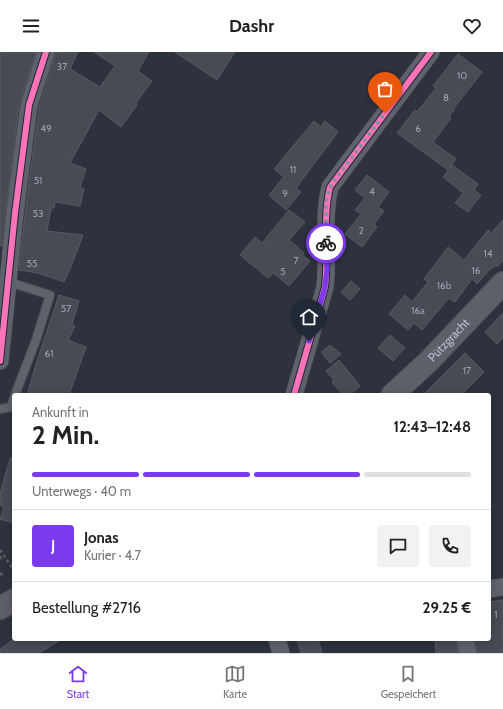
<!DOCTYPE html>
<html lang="de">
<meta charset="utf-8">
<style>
:root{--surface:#fff;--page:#f2f2f2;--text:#222;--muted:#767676;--line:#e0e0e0;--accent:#7c3aed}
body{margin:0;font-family:Cabin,sans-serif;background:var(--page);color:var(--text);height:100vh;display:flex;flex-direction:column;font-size:15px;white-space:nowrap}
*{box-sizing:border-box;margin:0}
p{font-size:13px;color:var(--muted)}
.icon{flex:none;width:22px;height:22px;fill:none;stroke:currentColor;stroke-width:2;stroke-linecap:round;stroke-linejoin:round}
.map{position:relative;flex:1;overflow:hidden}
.panel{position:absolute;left:12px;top:341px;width:479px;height:248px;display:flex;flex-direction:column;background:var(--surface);border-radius:4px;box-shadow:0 2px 10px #0003}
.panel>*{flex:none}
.pin{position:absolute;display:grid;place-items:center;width:34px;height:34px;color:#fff;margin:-41px -17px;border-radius:50% 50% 50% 0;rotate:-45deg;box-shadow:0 0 4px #0007}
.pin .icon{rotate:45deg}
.courier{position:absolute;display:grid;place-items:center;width:40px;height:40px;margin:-20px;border:3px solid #7c3aed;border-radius:50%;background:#fff;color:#222;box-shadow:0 1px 5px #0007}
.overview em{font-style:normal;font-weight:800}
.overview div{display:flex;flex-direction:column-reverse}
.overview{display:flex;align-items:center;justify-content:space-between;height:68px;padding:0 20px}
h1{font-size:26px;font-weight:800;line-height:30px}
.bar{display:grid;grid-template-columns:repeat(4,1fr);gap:6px 4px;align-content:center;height:48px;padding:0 20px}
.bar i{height:5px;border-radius:3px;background:var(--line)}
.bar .active{background:var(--accent)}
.bar p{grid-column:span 4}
.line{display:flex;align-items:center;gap:10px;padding:0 20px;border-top:1px solid var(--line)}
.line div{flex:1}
.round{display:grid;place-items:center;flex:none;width:42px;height:42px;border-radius:4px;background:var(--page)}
header{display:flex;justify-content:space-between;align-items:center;height:52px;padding:0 20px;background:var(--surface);font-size:18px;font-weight:800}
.menu{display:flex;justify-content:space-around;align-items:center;height:56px;border-top:1px solid var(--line);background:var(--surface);font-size:11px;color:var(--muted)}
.menu a{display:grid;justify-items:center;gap:2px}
.menu .active{color:var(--accent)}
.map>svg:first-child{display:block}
</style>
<header><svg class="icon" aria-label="menu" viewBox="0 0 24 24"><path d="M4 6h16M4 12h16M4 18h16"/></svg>Dashr<svg class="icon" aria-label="heart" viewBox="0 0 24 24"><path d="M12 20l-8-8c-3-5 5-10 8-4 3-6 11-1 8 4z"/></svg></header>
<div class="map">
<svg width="503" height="601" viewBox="0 0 503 601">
<rect width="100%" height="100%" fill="#2d323d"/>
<!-- building -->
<g fill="#464b54" stroke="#555a65">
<path d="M0,0H36L19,52L2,195L0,193Z"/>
<path d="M56,0H78L70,17L100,35L115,14L94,0H149L138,19L152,29L136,51L137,53L121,75L99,58L70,111L86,117L80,135L84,137L80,154L55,150L54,156H51L47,179L83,183L72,212L64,230L38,221L19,218L25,162L39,55Z"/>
<path d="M175,0H235L217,28Z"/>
<path d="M458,2L482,20L454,56L455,57L449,64L451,66L433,90L456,107L448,118L397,81L415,58L417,60L436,36L433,34Z"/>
<path d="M314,69L321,75L325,69L338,80L296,136L301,140L286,158L269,143L284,125L274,117Z"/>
<path d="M452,113L478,132L474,138L481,143L468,160L455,151L463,141L443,125Z"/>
<path d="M367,123L389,140L378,155L384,159L374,172L377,175L362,195L345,182L361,162L355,158L365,146L355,138Z"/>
<path d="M289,158L305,170L289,188L304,201L302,203L310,209L289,234L273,221L268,226L240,203L255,185L262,191Z"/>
<path d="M503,168V208L498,214H495L490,217L477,232L472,227L455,250L449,246L422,278L414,271L408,278L389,262L405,243L412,250L428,230L424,227L448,195L464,208L488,178L491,181Z"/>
<path d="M351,229L360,237L350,248L341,240Z"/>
<path d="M59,243L79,249L72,272L75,274L68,288L86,295L69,343H27L37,309Z"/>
<path d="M503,261V285L497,292L485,280Z"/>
<path d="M390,283L405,296L393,309L378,296Z"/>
<path d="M330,293L341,302L330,311L321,300Z"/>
<path d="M465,301L484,320L461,343H423Z"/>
<path d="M339,308L360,334L350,343H343L332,330L334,328L326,319Z"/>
<path d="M10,406H14V471L0,467L4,455L0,453V442Z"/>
<path d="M503,548V601H478L475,587H489V550Z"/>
<path d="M14,587H62L39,601H0V597Z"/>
<path d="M297,587H318L322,601H301Z"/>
<path d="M435,587H455L458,601H436Z"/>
</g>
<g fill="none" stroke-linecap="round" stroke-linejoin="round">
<defs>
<g id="service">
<path d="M9,230L50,243L36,288L15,343"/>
<path d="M0,357L11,355L14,346"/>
</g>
<g id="minor">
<path d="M0,309L15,161L29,53L46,0"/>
<path d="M294,343L325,235C329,202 322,168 330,135L431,0"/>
<path d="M489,537L503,535"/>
<path d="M277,587L281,601"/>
<path d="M465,587L468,601"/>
</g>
<g id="secondary">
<path id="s1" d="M392,343L428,310L503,231"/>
<path d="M0,556L14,548"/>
</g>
</defs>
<!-- service casing -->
<use href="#service" stroke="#4a4d55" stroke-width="10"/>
<!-- minor casing -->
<use href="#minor" stroke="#4a4d55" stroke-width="18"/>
<!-- secondary casing -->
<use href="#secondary" stroke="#4a4d55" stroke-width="24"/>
<!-- path -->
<g stroke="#5b6067" stroke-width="2.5" stroke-dasharray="3 3" stroke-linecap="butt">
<path d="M0,498L14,518"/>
<path d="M0,507L3,502"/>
<path d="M0,521L2,523L0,525"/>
</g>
<!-- service -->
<use href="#service" stroke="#5e626b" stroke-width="8"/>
<!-- minor -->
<use href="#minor" stroke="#5e626b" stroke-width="17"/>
<!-- secondary -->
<use href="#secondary" stroke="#5d6069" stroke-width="22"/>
<defs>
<g id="cycleway">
<path d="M0,309L15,161L29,53L46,0"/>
<path d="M294,343L325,235C329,202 322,168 330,135L431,0"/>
</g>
</defs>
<!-- cycleway casing -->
<use href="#cycleway" stroke="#1f2739" stroke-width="8"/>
<!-- cycleway -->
<use href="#cycleway" stroke="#fb73b8" stroke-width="6"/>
</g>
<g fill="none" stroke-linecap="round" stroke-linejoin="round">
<!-- done -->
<path stroke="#878d9b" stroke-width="4" stroke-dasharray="0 7.2" d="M326,191V151L330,135L385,61"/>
<!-- route -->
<path stroke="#7c3aed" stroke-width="5" d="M309,289L325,235L327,217L326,191"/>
</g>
<g text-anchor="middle" stroke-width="4" stroke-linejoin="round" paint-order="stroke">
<!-- number labels -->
<g font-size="10" fill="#9ca1af">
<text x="62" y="18">37</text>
<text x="462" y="27">10</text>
<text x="446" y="49">8</text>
<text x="46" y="80">49</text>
<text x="418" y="80">6</text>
<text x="293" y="121">11</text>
<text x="38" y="132">51</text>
<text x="372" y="143">4</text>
<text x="285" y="145">9</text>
<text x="38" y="165">53</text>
<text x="361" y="182">2</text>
<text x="488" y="205">14</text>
<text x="296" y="212">7</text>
<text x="32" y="215">55</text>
<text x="476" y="222">16</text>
<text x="283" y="223">5</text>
<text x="444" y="237">16b</text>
<text x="66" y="260">57</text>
<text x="418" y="262">16a</text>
<text x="49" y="305">61</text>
<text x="467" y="322">17</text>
<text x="496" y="566">1</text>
</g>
<!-- street labels -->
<g font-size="12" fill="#b8becd" stroke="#1f2739">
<text dy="4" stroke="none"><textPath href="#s1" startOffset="79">Pützgracht</textPath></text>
</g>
</g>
</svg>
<div class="pin" style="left:385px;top:61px;background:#ea580c"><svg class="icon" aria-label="bag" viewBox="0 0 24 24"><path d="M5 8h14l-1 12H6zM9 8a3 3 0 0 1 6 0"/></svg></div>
<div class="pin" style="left:309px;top:289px;background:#1f2937"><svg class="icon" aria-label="home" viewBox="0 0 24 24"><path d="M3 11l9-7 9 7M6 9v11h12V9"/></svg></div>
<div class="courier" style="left:326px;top:191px"><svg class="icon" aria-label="bike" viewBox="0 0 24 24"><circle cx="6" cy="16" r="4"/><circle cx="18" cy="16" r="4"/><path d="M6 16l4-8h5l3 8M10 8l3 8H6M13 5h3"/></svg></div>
<section class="panel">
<div class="overview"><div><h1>2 Min.</h1><p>Ankunft in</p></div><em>12:43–12:48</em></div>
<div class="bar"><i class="active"></i><i class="active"></i><i class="active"></i><i></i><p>Unterwegs · 40 m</p></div>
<div class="line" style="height:72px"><b class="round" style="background:var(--accent);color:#fff">J</b><div><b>Jonas</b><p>Kurier · 4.7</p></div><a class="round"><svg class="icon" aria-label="chat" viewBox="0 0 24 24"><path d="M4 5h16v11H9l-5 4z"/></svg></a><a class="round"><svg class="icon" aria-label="phone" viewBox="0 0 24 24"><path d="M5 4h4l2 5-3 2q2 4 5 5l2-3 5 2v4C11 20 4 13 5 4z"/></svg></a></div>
<div class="line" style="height:52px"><div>Bestellung #2716</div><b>29.25 €</b></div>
</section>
</div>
<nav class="menu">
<a class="active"><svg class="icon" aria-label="home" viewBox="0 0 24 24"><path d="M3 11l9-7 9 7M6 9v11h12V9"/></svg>Start</a>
<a><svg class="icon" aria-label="map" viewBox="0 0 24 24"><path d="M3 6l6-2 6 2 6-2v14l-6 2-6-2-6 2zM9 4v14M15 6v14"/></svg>Karte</a>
<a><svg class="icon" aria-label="saved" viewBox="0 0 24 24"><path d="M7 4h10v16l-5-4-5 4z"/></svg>Gespeichert</a>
</nav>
